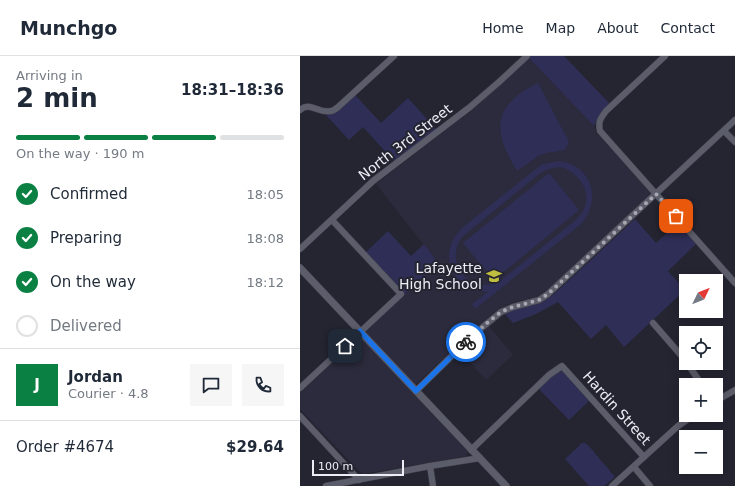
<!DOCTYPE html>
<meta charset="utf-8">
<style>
:root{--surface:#fff;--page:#f6f6f7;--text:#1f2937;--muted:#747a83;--line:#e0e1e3;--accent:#0b8043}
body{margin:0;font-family:"DejaVu Sans",sans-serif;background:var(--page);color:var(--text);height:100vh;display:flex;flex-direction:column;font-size:15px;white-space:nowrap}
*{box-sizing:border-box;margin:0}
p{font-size:13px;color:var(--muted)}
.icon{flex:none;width:22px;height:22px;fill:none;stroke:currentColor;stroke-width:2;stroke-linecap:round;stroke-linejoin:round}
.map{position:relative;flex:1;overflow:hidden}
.side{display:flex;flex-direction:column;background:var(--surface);width:300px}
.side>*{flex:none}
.needle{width:26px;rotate:47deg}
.buttons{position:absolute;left:379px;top:218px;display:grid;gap:8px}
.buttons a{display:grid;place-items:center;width:44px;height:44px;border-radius:0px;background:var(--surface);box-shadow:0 2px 10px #0003;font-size:20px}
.scale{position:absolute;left:12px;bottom:10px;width:92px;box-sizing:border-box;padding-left:4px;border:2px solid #ededf6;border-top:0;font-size:11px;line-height:14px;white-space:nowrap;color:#ededf6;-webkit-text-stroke:3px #242531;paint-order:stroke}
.pin{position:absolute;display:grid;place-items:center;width:34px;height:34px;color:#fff;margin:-17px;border-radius:8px;box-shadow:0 2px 6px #0006}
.courier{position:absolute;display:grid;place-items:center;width:40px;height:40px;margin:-20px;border:3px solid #1a73e8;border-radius:50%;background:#fff;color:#222;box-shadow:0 1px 5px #0007}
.summary em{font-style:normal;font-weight:700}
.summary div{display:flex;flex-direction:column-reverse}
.summary{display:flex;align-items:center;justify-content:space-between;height:68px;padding:0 16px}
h1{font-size:26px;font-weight:700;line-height:30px}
.bar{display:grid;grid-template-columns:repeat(4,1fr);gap:6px 4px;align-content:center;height:48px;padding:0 16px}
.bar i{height:5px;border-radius:3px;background:var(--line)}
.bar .selected{background:var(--accent)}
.bar p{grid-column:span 4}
.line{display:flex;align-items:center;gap:10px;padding:0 16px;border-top:1px solid var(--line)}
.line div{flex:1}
.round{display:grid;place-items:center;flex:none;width:42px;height:42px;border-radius:0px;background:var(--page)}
ol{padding:0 16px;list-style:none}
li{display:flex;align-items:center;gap:12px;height:44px}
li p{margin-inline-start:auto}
li .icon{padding:4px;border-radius:50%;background:var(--accent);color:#fff;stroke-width:4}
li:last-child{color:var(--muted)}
li i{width:22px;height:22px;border:2px solid var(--line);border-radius:50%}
header{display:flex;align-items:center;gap:24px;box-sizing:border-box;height:56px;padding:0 20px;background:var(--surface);border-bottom:1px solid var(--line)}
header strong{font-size:19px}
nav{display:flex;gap:22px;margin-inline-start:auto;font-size:14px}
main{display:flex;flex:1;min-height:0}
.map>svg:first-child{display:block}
</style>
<header>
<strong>Munchgo</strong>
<nav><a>Home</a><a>Map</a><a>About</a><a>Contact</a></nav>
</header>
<main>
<section class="side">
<div class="summary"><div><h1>2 min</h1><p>Arriving in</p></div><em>18:31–18:36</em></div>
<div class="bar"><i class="selected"></i><i class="selected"></i><i class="selected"></i><i></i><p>On the way · 190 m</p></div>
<ol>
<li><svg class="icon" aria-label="check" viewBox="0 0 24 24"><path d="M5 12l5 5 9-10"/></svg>Confirmed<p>18:05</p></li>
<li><svg class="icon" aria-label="check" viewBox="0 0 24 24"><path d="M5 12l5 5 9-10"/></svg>Preparing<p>18:08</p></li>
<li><svg class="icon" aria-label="check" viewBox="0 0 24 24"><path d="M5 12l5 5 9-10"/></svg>On the way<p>18:12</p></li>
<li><i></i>Delivered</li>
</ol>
<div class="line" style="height:72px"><b class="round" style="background:var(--accent);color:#fff">J</b><div><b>Jordan</b><p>Courier · 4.8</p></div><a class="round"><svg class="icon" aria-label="chat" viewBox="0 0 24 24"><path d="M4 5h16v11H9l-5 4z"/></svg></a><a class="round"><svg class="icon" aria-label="phone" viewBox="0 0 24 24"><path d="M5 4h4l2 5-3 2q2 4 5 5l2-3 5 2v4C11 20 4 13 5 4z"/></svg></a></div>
<div class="line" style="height:52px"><div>Order #4674</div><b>$29.64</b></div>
</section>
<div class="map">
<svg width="435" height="430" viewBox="0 0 435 430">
<rect width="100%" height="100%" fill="#242531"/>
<!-- built -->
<path fill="#2b2b3d" d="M229,2L294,70L296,76L300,81L349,133L350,136L349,140L249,233L234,242L218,245L206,249L193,257L185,265L213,299L186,324L156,291L110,334L167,394V397L166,400L63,418L58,414L0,353V337L138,207L76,128L177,50Z"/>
<!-- green -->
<g fill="#2f2e56" fill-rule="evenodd">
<path d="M231,0H264L310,48L299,59L294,70L229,2Z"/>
<path d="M238,27L269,86L265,94L246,97L238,100L217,115C199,85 189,60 222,36C227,32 233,30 238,27Z"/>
<path d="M55,39L81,67L108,42L136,73L94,105L63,71L49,84L25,58Z"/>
<path d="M258,105C291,108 303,143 281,168L175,253L172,248L188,236C183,235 177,235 172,233C145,221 142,192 162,172L237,112L243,108ZM260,111C279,116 293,136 283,155C280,160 276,163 272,167L199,226C171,238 143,208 162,181L239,118L248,113Z"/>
<path d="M249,117L279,154L194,224L163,187Z"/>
<path d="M335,163L356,187L378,167L396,188L368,215L385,234L324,291L306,269L291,283L258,246L236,258L213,267L205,258L213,254L238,248L253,239Z"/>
<path d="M88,175L111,200L124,188L138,207L104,239L65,197Z"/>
<path d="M261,315L264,316L290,344L269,364L239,333C246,326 252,319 261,315Z"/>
<path d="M282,387H285L288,389L315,421L304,430H289L265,403Z"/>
</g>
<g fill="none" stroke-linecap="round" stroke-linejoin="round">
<defs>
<g id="minor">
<path d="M365,0L306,55C300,63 298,66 300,75L356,138L435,227"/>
<path d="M0,54C10,45 19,58 31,55C33,55 35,53 37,52L94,0"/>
<path d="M424,75L435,86"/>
<path d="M0,193L73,125L170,51L199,26L227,0"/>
<path d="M353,267L386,305"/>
<path d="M387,307L402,329"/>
<path d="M0,332L101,238L32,164"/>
<path d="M116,335L173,279L201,256L213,251L239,244L248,238L435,64"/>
<path d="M416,345L435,334"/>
<path d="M0,360L59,424"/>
<path d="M171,394L249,319L262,310L344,401"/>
<path d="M130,410L133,430"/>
<path d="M334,411L350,430"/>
<path d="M26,430L130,410L180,402"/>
<path d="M312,430L378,370L394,359"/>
</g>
<path id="tertiary" d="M0,212L206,430"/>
</defs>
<!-- minor casing -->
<use href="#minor" stroke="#3e3f49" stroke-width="7"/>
<!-- tertiary casing -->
<use href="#tertiary" stroke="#3e3f49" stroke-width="8"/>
<!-- minor -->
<use href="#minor" stroke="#5c5d6a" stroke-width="6"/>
<!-- tertiary -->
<use href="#tertiary" stroke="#5c5d6a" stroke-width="7"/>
</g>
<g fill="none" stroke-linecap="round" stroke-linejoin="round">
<!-- done -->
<path stroke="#a7a7b1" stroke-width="4" stroke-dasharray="0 7.2" d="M166,286L188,266L201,256L213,251L239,244L248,238L356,138L376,160"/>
<!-- route -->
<path stroke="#1a73e8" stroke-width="5" d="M45,290L60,275L116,335L166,286"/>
</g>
<!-- icons -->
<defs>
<symbol id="school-bare" viewBox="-9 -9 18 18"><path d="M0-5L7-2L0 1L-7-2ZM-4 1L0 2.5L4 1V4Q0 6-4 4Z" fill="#c0be41" stroke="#242531" stroke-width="2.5" paint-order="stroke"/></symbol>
</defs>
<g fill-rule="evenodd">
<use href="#school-bare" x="183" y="209" width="22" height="22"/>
</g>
<g text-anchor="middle" stroke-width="4" stroke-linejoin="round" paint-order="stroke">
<!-- street labels -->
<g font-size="14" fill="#ededf6" stroke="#242531">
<text transform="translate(105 86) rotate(-38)" y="5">North 3rd Street</text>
<text transform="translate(317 352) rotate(48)" y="5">Hardin Street</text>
</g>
<!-- poi labels -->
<g font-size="14" fill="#ededf6" stroke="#242531" text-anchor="end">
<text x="182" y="217">Lafayette<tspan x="182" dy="16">High School</tspan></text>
</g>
</g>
</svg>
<div class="buttons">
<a><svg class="needle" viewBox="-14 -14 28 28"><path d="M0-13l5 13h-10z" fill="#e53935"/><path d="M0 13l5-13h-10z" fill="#747a83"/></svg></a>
<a><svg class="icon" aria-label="locate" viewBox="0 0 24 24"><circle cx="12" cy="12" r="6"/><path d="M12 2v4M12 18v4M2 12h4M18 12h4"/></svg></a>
<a>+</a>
<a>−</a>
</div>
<div class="scale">100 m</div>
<div class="pin" style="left:376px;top:160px;background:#ea580c"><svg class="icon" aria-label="bag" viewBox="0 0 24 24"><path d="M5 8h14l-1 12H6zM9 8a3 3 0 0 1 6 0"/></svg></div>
<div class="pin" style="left:45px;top:290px;background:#1f2937"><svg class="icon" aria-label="home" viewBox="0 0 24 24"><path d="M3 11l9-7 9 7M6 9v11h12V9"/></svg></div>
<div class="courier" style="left:166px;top:286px"><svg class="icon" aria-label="bike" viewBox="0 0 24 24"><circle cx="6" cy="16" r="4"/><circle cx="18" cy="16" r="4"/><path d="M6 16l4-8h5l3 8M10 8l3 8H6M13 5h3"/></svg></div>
</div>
</main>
